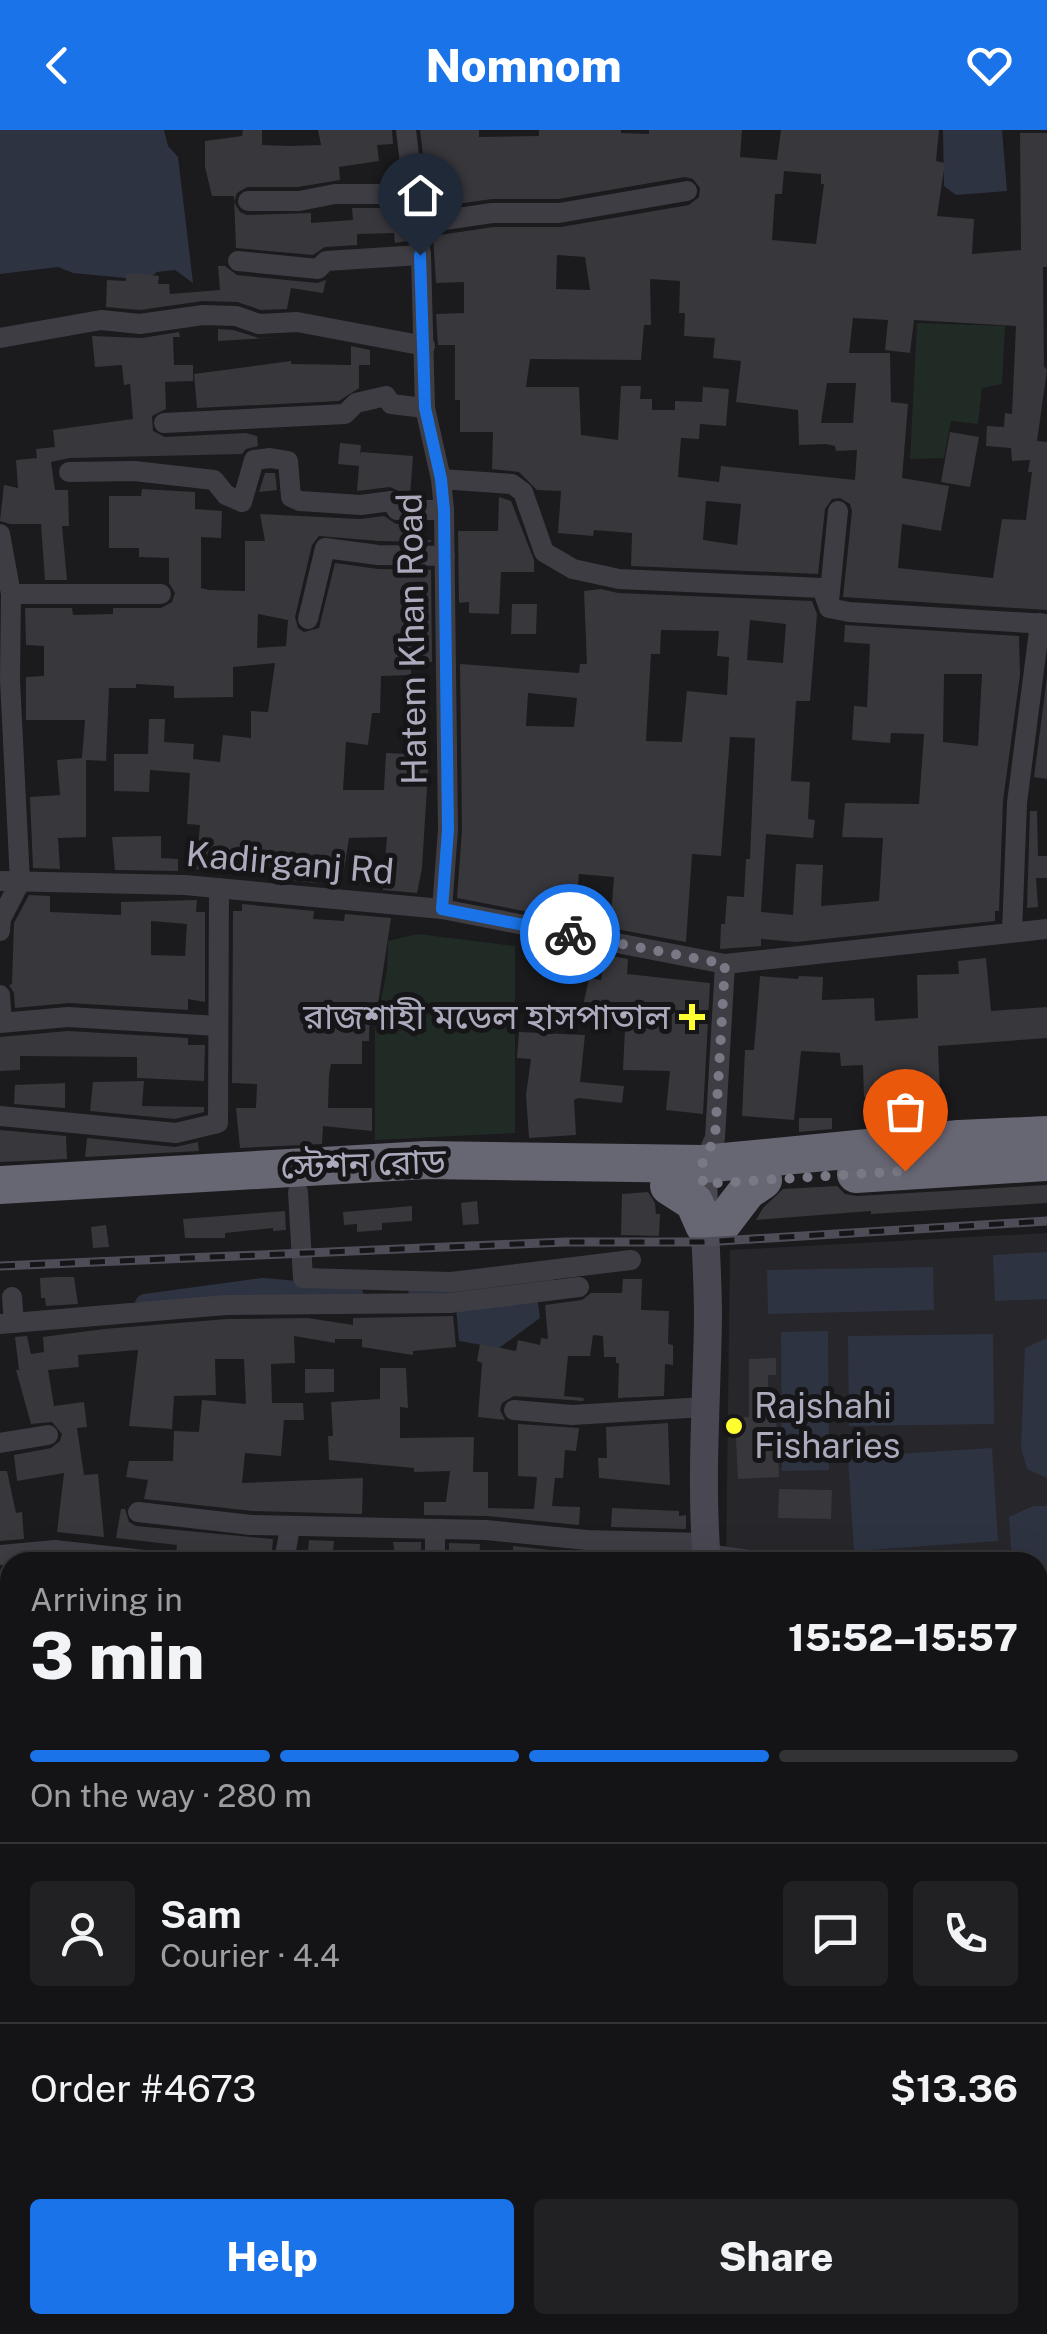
<!DOCTYPE html>
<meta charset="utf-8">
<style>
:root{--surface:#141416;--page:#212123;--text:#f1f3f6;--muted:#9d9ea1;--line:#333335;--accent:#1a73e8}
body{margin:0;font-family:"Public Sans","Noto Sans Bengali",sans-serif;background:var(--page);color:var(--text);height:100vh;display:flex;flex-direction:column;font-size:38px;white-space:nowrap}
*{box-sizing:border-box;margin:0}
p{font-size:32px;color:var(--muted)}
.icon{flex:none;width:55px;height:55px;fill:none;stroke:currentColor;stroke-width:2;stroke-linecap:round;stroke-linejoin:round}
.map{position:relative;flex:1;overflow:hidden}
.drawer{position:absolute;left:0px;top:1422px;width:1048px;height:782px;display:flex;flex-direction:column;background:var(--surface);border-radius:30px 30px 0 0;box-shadow:0 10px 40px #0002,0 0 0 2px var(--line)}
.drawer>*{flex:none}
.pin{position:absolute;display:grid;place-items:center;width:85px;height:85px;color:#fff;margin:-102px -42px;border-radius:50% 50% 50% 0;rotate:-45deg;box-shadow:0 0 10px #0007}
.pin .icon{rotate:45deg}
.courier{position:absolute;display:grid;place-items:center;width:100px;height:100px;margin:-50px;border:8px solid #1a73e8;border-radius:50%;background:#fff;color:#222;box-shadow:0 2px 12px #0007}
.head em{font-style:normal;font-weight:800}
.head div{display:flex;flex-direction:column-reverse}
.head{display:flex;align-items:center;justify-content:space-between;height:170px;padding:0 30px}
h1{font-size:65px;font-weight:800;line-height:75px}
.bar{display:grid;grid-template-columns:repeat(4,1fr);gap:15px 10px;align-content:center;height:120px;padding:0 30px}
.bar i{height:12px;border-radius:8px;background:var(--line)}
.bar .on{background:var(--accent)}
.bar p{grid-column:span 4}
.line{display:flex;align-items:center;gap:25px;padding:0 30px;border-top:2px solid var(--line)}
.line div{flex:1}
.round{display:grid;place-items:center;flex:none;width:105px;height:105px;border-radius:10px;background:var(--page)}
.primary-button{display:flex;gap:20px;margin-top:auto;padding:20px 30px}
.primary-button a{flex:1;height:115px;border-radius:10px;background:var(--accent);color:#fff;font-size:40px;font-weight:800;line-height:115px;text-align:center}
.primary-button a+a{background:var(--page);color:var(--text)}
header{display:flex;justify-content:space-between;align-items:center;height:130px;padding:0 30px;background:var(--accent);color:#fff;font-size:45px;font-weight:800}
.map>svg:first-child{display:block}
</style>
<header><svg class="icon" aria-label="back" viewBox="0 0 24 24"><path d="M15 5l-7 7 7 7"/></svg>Nomnom<svg class="icon" aria-label="heart" viewBox="0 0 24 24"><path d="M12 20l-8-8c-3-5 5-10 8-4 3-6 11-1 8 4z"/></svg></header>
<div class="map">
<svg width="1047" height="2204" viewBox="0 0 1047 2204">
<rect width="100%" height="100%" fill="#1b1a1d"/>
<!-- built -->
<path fill="#27262a" d="M1047,1103V2204H714V2195H1038V1432H726L730,1120Z"/>
<!-- green -->
<g fill="#212b26">
<path d="M917,193L1005,196L1002,254L982,258L978,294L951,291L944,328L910,329Z"/>
<path d="M418,804L515,816V1003L375,1010V901L387,840L388,811Z"/>
</g>
<!-- water -->
<g fill="#2e3342">
<path d="M0,0H164L168,16L178,27L193,153L175,140L157,142L146,150L73,143L58,137L0,144Z"/>
<path d="M943,0H1002L1007,61L956,65L944,56Z"/>
<path d="M1047,1122V1169L995,1171L993,1125Z"/>
<path d="M933,1137L934,1180L768,1184L767,1140Z"/>
<path d="M537,1167L540,1188L499,1218L459,1211L456,1177Z"/>
<path d="M828,1201L829,1340L782,1341L781,1202Z"/>
<path d="M993,1204L994,1294L849,1296L848,1206Z"/>
<path d="M1047,1208V1348L1027,1339L1021,1318L1025,1218Z"/>
<path d="M992,1318L998,1411L854,1421L848,1327Z"/>
<path d="M1033,1376H1047V1535H1038V1432H1012L1009,1387Z"/>
<path d="M903,2195H912L916,2204H841Z"/>
</g>
<g fill="none" stroke-linecap="round" stroke-linejoin="round">
<!-- stream -->
<path stroke="#2e3342" stroke-width="5" d="M699,2204L701,2195"/>
<!-- canal -->
<g stroke="#2e3342" stroke-width="20">
<path d="M418,1165L543,1150"/>
<path d="M145,1174L263,1158L354,1166"/>
</g>
</g>
<!-- building -->
<g fill="#38373c" fill-rule="evenodd">
<path d="M243,0H262V15L290,16L321,15L318,0H392L393,14L377,15L379,31L339,37L340,50L298,57H247L237,63L234,72L240,82L247,85L311,83V93L353,90L352,78H385V83L402,79L406,111L395,113L394,103L357,104V115L325,117L313,125L236,118L234,66H212L205,37V11L242,6Z"/>
<path d="M420,0H479V7L539,6V0H621V3L649,4V0H742L740,27L777,30L781,0H939L936,31L945,33L937,86L974,89L972,124L1021,120L1020,3H1047V137H1043L1044,236L1047,240L1037,311L1047,312V480L843,467L852,381L850,374L840,368L832,369L825,379L818,444L631,436L632,403L594,400L593,406L558,403L561,361L537,360L519,342L492,339L493,302H460V270H455V215H438L436,184L464,183V152L436,153L433,106L493,97H561L689,75L699,67L700,58L693,49L685,47L558,69H492L443,76L441,56L427,58ZM784,41L821,44V54H824L816,114L772,110L775,64H782ZM557,125L585,127L590,160L556,159ZM650,149L680,151L679,183H685L684,206L715,208L713,228L741,231L736,272L798,280L799,315L826,314L835,316L836,321L857,320L855,350L721,336L719,352L678,347L681,308L699,309L700,294L726,296L729,259L703,257L702,272L675,271V280H652V269H640L641,256H621L618,310L581,305L579,257H526L530,229L641,230L644,195H651ZM853,188L888,190L885,220L910,223L914,190L1016,196L1012,284L1005,283L1004,297L987,296L986,316L1011,318L1012,331L1030,330L1028,342H1032L1026,390L1002,389L993,448L898,438L902,394L941,401L949,356L902,348L908,274L891,272L890,223H849ZM827,253H856L853,293H821ZM706,371L741,374L737,415L703,410Z"/>
<path d="M218,136H225L237,145L317,153L326,150L323,163L291,158L287,179L261,180L237,172L203,171L140,180L106,177L107,150L126,151V144H143L159,146L158,154H169L170,164L220,160Z"/>
<path d="M218,199L233,200L259,208L282,207L218,211Z"/>
<path d="M179,202L180,207H173L174,235H193V251L165,252L166,279L152,286L153,301L165,307L246,303L257,306L258,316L246,319L242,324L69,328L51,332L55,360H68L69,396H62L67,450H45L41,394H10L0,391L4,355L18,358L16,330L37,328L36,319L55,317L53,300L133,289L130,254L124,255L122,235L95,237L92,206L142,208Z"/>
<path d="M351,216L370,220V235H359V258L339,271L197,278L194,244L291,231V234L351,235Z"/>
<path d="M950,302L979,307L970,357L941,352Z"/>
<path d="M340,313L361,315L360,326L361,322L413,326L410,366L390,357L357,361L359,336L338,334Z"/>
<path d="M265,343H275L277,360L259,362Z"/>
<path d="M142,359L195,362V379L222,381L221,408L201,407V458L209,460L245,461V411H265L260,384L360,389L384,386L396,394H418V411L431,410V412L379,411L319,406L312,415L295,487L298,498L304,502L319,498L335,433L378,439L431,440L432,532L411,533V545L381,546L380,583H372L368,615L346,612L343,660H384L386,623L429,625L422,738L417,763L383,760L387,707L349,708L342,752L316,750V753L196,739L200,695L187,694L190,643L150,640L149,662L114,661V624H148L149,589H165L164,612L194,614L193,629L220,632L223,605L251,608V581L268,582L275,533L233,537V567L174,568V556L136,554V558H109L106,631L86,630V707L58,708L60,739L33,738L30,667L60,665L57,630L82,628L85,590H26V547L44,546V516L26,515L25,478H72L73,485L113,484V478H161L172,472L175,463L169,453V428L139,427V418H109V366H141ZM258,484L288,490L286,516L257,518Z"/>
<path d="M499,367L511,371L534,430V442H501L499,484L469,483V472L459,473L458,401H498Z"/>
<path d="M601,459L618,463L812,471L817,484L810,571H796L791,651L810,652L808,689L815,690L813,708L766,704L761,782L793,785L796,734L823,735L821,776L879,771L883,708L842,707L845,673L919,674L924,604L891,603L890,613L852,610L854,576L867,577L870,514L844,512L845,495L1019,506L1020,545L1003,671L999,781H995V791L796,812L761,809V816L720,819L721,794H725L727,766L744,767L746,729H750L755,608L730,607L721,726L692,724L686,812L610,798L614,747L579,744L575,791L457,768L462,700L460,534L579,543L580,534H587L584,461ZM750,490L786,494L783,533L747,530ZM661,500L719,501L717,526L729,527L727,565L687,561L682,612L646,611L651,524H660ZM944,544H982L978,616L943,612ZM528,563L577,568L574,597L526,596Z"/>
<path d="M512,474H537L536,504H511Z"/>
<path d="M1047,547V649L1034,647Z"/>
<path d="M1030,681H1037L1038,726H1047V748H1036L1038,777L1027,778Z"/>
<path d="M161,706V728L178,729V741L115,740L112,707Z"/>
<path d="M29,765L50,766V782L121,785V772L197,770L196,782H205V872L188,869V880L69,873L15,878L14,863L9,855L12,854L14,793ZM151,791L187,794L185,826L151,825Z"/>
<path d="M242,774L314,781L313,789L344,791L345,784L391,788L378,874L370,872L369,911H362V934H331L329,945L328,978H372V1001L323,996L322,1014L240,1018L236,978H256L257,954L232,953L233,781H242Z"/>
<path d="M606,825L628,829L627,844L710,853L703,984L666,980L670,941L623,940L625,899L580,890L589,848L601,850Z"/>
<path d="M986,828L991,881L1047,877V908L938,916L940,965L864,967L863,935L841,936L840,923L801,921L794,990L742,986L745,920H754L760,846L798,849L799,846L823,847L822,870L874,868L875,891L918,888L917,845L959,844L958,831Z"/>
<path d="M68,901L188,908V915H205L204,951L137,948V927L20,926V940L0,941V907Z"/>
<path d="M519,902L585,905L580,952L624,956L622,973L579,968L574,970L576,1005L529,1008L526,965L531,929L517,928Z"/>
<path d="M144,951L142,976L204,977V982L175,989L90,981L93,952Z"/>
<path d="M65,953V978L14,974L15,955Z"/>
<path d="M799,988H832V999L799,1002Z"/>
<path d="M0,1000L66,1006L67,1029L0,1032Z"/>
<path d="M87,1008L175,1017L198,1012L199,1021L85,1027Z"/>
<path d="M1047,1055V1073L871,1084V1081L756,1090L763,1078L783,1059L837,1056L845,1064L857,1066Z"/>
<path d="M648,1062L655,1073L656,1084H660L659,1106L621,1105L622,1064Z"/>
<path d="M477,1071L479,1094L463,1095L461,1073Z"/>
<path d="M412,1076V1091L382,1093V1100L357,1102V1094L344,1095L343,1082Z"/>
<path d="M285,1081L286,1100L273,1101V1098L225,1103V1108H185L183,1089Z"/>
<path d="M106,1095L109,1117L93,1118L91,1097Z"/>
<path d="M55,1147H74L78,1174L46,1176L45,1168H41L40,1148Z"/>
<path d="M623,1149H642L641,1180L669,1181L668,1214L673,1215V1235L665,1234L664,1266L618,1268L619,1233H616V1227H604L603,1206L593,1205L590,1226H568L564,1266L584,1268L583,1271L514,1266L502,1273L500,1280L505,1290L478,1287L482,1233L477,1231L480,1214L516,1221L518,1210L540,1215L541,1208L548,1209L545,1175L582,1170L591,1163H622Z"/>
<path d="M453,1186L456,1217L413,1221V1225L362,1217V1209H335V1213L294,1206L295,1233L271,1234L272,1273H303L304,1290H284L281,1326L245,1323L242,1353L363,1348L362,1384L252,1381L144,1369L148,1350L126,1347L129,1331H173L174,1301L199,1302L202,1270L246,1274L244,1229H215L216,1265L174,1266L172,1299L129,1296L138,1220L78,1225L79,1237L48,1240L54,1276L84,1272L87,1297L77,1298L84,1345L98,1344L104,1407L57,1402L64,1343L17,1351L14,1325L51,1318L60,1311L62,1304L52,1292L31,1294L16,1240H19L15,1207L27,1206L31,1224L44,1222L43,1207L104,1199L227,1189L308,1188L353,1195V1188Z"/>
<path d="M776,1228V1245H768L769,1286L776,1285L779,1347L738,1349L735,1288L749,1287V1229Z"/>
<path d="M380,1238H406L408,1278L400,1277V1308L474,1307L473,1342H488V1378L534,1379L537,1347L518,1346V1294L579,1298L576,1321L565,1320L563,1348H555L552,1376L580,1377L579,1395L487,1386L424,1385V1372H446L450,1341L414,1342V1338L329,1330L328,1306H333L331,1272L380,1269Z"/>
<path d="M305,1239H334V1262L305,1263Z"/>
<path d="M668,1293L670,1355L599,1348L598,1328H607L606,1297Z"/>
<path d="M0,1341H7L16,1383L22,1382L24,1409L0,1411Z"/>
<path d="M779,1359L832,1360L831,1389L778,1388Z"/>
<path d="M612,1378L679,1381V1386L686,1385V1399L611,1397Z"/>
<path d="M121,1379H125L129,1392L136,1396L273,1409L271,1432H242L208,1427V1432L175,1431L177,1415L116,1408Z"/>
<path d="M309,1410L334,1411L332,1432H307Z"/>
<path d="M393,1412H421V1432H396Z"/>
<path d="M449,1413L480,1414L479,1432H449Z"/>
<path d="M513,1416L578,1423V1432H514Z"/>
<path d="M611,1424L656,1426V1432H611Z"/>
</g>
<g fill="none" stroke-linecap="round" stroke-linejoin="round">
<!-- street -->
<g stroke="#3e3d44" stroke-width="20">
<path d="M406,0L421,125L425,278L441,349L444,380L448,700L442,779"/>
<path d="M248,71H299L335,64H414"/>
<path d="M417,94L492,83H559L687,61"/>
<path d="M238,131L318,139L326,131L421,125"/>
<path d="M0,208L101,190L140,194L203,185L236,186L259,194L297,192L425,216"/>
<path d="M164,293L345,284L356,273L386,266L391,274L425,278"/>
<path d="M69,342L134,341L214,350L226,365L242,372L254,330L270,328L288,331L291,367L300,371L361,375L391,371L397,380H444"/>
<path d="M441,349L512,354L523,362L544,422L573,439L619,449L822,458L829,478L849,482L1047,494"/>
<path d="M0,404L11,464L10,550L20,752L1,789L0,801"/>
<path d="M11,464H161"/>
<path d="M829,471L838,381"/>
<path d="M308,489L325,418L378,425L445,426"/>
<path d="M0,751L185,755L442,779L725,834L1047,799"/>
<path d="M1012,802L1017,673L1040,493"/>
<path d="M0,865L2,892"/>
<path d="M0,893L68,887L218,896"/>
<path d="M0,986L176,1003L218,993L219,758"/>
<path d="M703,1034L715,1008L725,834"/>
<path d="M298,1062L303,1148L451,1152L631,1130"/>
<path d="M12,1167L14,1193"/>
<path d="M0,1194L226,1175L450,1173L579,1157"/>
<path d="M514,1280L572,1285L705,1277"/>
<path d="M0,1313L48,1305"/>
<path d="M138,1382L251,1395L486,1400L587,1410L705,1413"/>
<path d="M706,1424L763,1432"/>
<path d="M0,1425L55,1420L162,1432"/>
<path d="M284,1432L290,1397"/>
<path d="M435,1432V1400"/>
<path d="M0,1490H10"/>
<path d="M1038,1604L1047,1605"/>
<path d="M1038,1998H1047"/>
<path d="M0,2152L10,2153"/>
<path d="M1038,2176H1047"/>
<path d="M122,2195V2204"/>
</g>
<!-- secondary -->
<g stroke="#494852" stroke-width="28">
<path d="M703,1034C703,1085 708,1136 708,1187C707,1268 700,1351 707,1432"/>
<path d="M0,1969H10"/>
<path d="M681,2204L683,2195"/>
</g>
<!-- highway -->
<g stroke="#676673" stroke-width="38">
<path d="M856,1044L1047,1032"/>
<path d="M0,1055L426,1030L703,1034L959,1009L1047,1005"/>
<path d="M669,1056L694,1072L704,1095"/>
<path d="M721,1095L747,1061L763,1050"/>
</g>
<defs>
<path id="rail" d="M0,1136L565,1112H703L1047,1091"/>
</defs>
<!-- rail casing -->
<use href="#rail" stroke="#4e4d57" stroke-width="9"/>
<!-- rail -->
<use href="#rail" stroke="#161518" stroke-width="5" stroke-dasharray="15" stroke-linecap="butt"/>
</g>
<g fill="none" stroke-linecap="round" stroke-linejoin="round">
<!-- done -->
<path stroke="#797885" stroke-width="10" stroke-dasharray="0 18" d="M570,804L725,834L715,1008L702,1034L703,1054L905,1041"/>
<!-- route -->
<path stroke="#1a73e8" stroke-width="12" d="M420,125L425,278L441,349L444,380L448,700L442,779L570,804"/>
</g>
<!-- markers -->
<g fill="#fffe30" stroke="#161518" stroke-width="4">
<path d="M687 872h10v10h10v10h-10v10h-10v-10h-10v-10h10z"/>
<circle cx="734" cy="1296" r="10"/>
</g>
<g text-anchor="middle" stroke-width="10" stroke-linejoin="round" paint-order="stroke">
<!-- street labels -->
<g font-size="35" fill="#acabbd" stroke="#161518">
<text transform="translate(412 509) rotate(-91)" y="12">Hatem Khan Road</text>
<text transform="translate(290 733) rotate(5)" y="12">Kadirganj Rd</text>
<text transform="translate(363 1034) rotate(-2)" y="12">স্টেশন রোড</text>
</g>
<!-- poi labels -->
<g font-size="35" fill="#acabbd" stroke="#161518" text-anchor="end">
<text x="670" y="899">রাজশাহী মডেল হাসপাতাল</text>
<text x="754" y="1288" text-anchor="start">Rajshahi<tspan x="754" dy="40">Fisharies</tspan></text>
</g>
</g>
</svg>
<div class="pin" style="left:905px;top:1041px;background:#ea580c"><svg class="icon" aria-label="bag" viewBox="0 0 24 24"><path d="M5 8h14l-1 12H6zM9 8a3 3 0 0 1 6 0"/></svg></div>
<div class="pin" style="left:420px;top:125px;background:#1f2937"><svg class="icon" aria-label="home" viewBox="0 0 24 24"><path d="M3 11l9-7 9 7M6 9v11h12V9"/></svg></div>
<div class="courier" style="left:570px;top:804px"><svg class="icon" aria-label="bike" viewBox="0 0 24 24"><circle cx="6" cy="16" r="4"/><circle cx="18" cy="16" r="4"/><path d="M6 16l4-8h5l3 8M10 8l3 8H6M13 5h3"/></svg></div>
<section class="drawer">
<div class="head"><div><h1>3 min</h1><p>Arriving in</p></div><em>15:52–15:57</em></div>
<div class="bar"><i class="on"></i><i class="on"></i><i class="on"></i><i></i><p>On the way · 280 m</p></div>
<div class="line" style="height:180px"><a class="round"><svg class="icon" aria-label="person" viewBox="0 0 24 24"><circle cx="12" cy="8" r="4"/><path d="M4 21q1-7 8-7t8 7"/></svg></a><div><b>Sam</b><p>Courier · 4.4</p></div><a class="round"><svg class="icon" aria-label="chat" viewBox="0 0 24 24"><path d="M4 5h16v11H9l-5 4z"/></svg></a><a class="round"><svg class="icon" aria-label="phone" viewBox="0 0 24 24"><path d="M5 4h4l2 5-3 2q2 4 5 5l2-3 5 2v4C11 20 4 13 5 4z"/></svg></a></div>
<div class="line" style="height:130px"><div>Order #4673</div><b>$13.36</b></div>
<div class="primary-button"><a>Help</a><a>Share</a></div>
</section>
</div>
